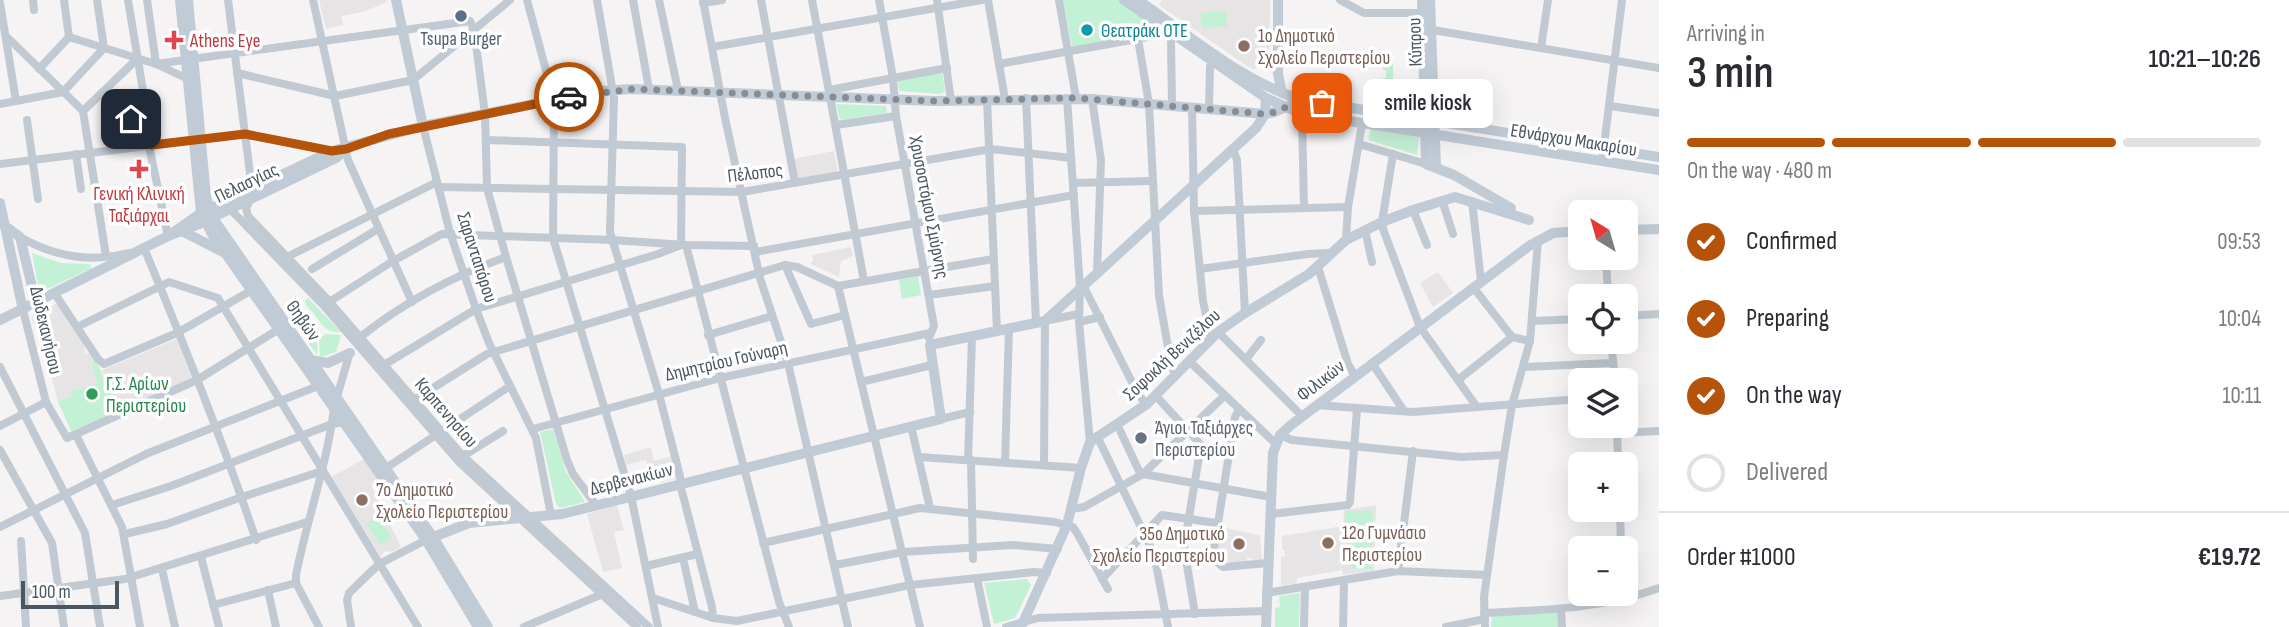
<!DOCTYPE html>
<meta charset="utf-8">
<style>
:root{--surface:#fff;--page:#f2f2f3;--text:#2b2b33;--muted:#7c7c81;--line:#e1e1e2;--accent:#b45309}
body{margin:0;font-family:"Sofia Sans Condensed",sans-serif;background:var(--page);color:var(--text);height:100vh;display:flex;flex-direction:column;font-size:26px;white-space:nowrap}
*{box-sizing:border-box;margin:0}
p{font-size:23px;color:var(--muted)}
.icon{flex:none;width:38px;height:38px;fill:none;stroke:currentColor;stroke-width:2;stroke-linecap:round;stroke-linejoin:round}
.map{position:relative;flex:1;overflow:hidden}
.sheet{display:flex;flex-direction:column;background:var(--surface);width:630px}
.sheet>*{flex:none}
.needle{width:46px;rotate:323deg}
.tools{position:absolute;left:1568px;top:200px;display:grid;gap:14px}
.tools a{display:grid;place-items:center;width:70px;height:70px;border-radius:10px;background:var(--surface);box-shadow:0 7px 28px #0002;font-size:35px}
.scale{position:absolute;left:21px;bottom:18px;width:98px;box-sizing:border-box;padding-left:7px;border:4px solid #4a5661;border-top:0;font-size:19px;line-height:24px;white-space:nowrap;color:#4a5661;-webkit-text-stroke:5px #fff;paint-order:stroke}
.pin{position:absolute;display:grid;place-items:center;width:60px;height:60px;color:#fff;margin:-30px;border-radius:14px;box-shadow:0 4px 10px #0006}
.courier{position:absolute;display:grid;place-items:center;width:70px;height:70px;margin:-35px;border:5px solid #b45309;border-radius:50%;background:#fff;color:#222;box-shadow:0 2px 9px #0007}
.bubble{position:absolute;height:49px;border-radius:10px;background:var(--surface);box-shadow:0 7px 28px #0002;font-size:23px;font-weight:600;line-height:49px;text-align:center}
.headline em{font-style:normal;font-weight:600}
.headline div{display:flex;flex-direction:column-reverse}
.headline{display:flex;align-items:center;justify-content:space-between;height:119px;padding:0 28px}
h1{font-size:46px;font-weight:600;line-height:52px}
.bar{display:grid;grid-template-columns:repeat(4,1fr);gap:10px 7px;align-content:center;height:84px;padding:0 28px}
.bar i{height:9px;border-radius:5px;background:var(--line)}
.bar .selected{background:var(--accent)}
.bar p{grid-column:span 4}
.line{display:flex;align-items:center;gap:18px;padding:0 28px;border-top:2px solid var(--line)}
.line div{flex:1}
ol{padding:0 28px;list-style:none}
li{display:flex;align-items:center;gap:21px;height:77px}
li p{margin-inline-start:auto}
li .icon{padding:7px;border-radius:50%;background:var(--accent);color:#fff;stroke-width:4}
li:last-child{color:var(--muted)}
li i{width:38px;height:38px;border:4px solid var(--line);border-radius:50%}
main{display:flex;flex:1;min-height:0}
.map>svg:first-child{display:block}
</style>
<main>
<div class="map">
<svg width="1659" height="627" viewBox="0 0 1659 627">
<rect width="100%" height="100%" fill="#f5f3f3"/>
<!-- education -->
<g fill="#e6e4e5">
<path d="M319,0H386L387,2L363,12L341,16L343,25L326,29Z"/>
<path d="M1162,0H1270L1269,59L1253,70L1159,5Z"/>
<path d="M834,151L838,172L798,180L794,159Z"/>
<path d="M851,247L853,256L841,261L839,277L811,264L813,260L812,255Z"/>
<path d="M1438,272L1453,293L1433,307L1420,283Z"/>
<path d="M57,303L84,342L85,354L90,353L96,360L92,362L97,384L72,391V397L69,399L58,402L38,324L34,325L31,316Z"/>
<path d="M177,339L192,379L119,412L102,370Z"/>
<path d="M651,447L654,461L672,456L678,478L661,483L656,468L649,470L646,460L626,465L624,455Z"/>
<path d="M366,458L381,480L371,485L401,547L392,552L385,551L381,557L331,477Z"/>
<path d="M617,505L624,530L614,532L622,568L603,572L587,514Z"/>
<path d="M1376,505L1374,571L1343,575L1342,570L1297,578V583L1281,586V557L1285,556L1284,550H1282V536L1343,526L1344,510Z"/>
<path d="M1224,528L1260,535L1262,560H1254L1251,558H1247V561L1226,562L1221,559L1219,555L1223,554V550H1219L1218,546L1219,543H1222Z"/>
</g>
<!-- green -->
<g fill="#c3f1d5">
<path d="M1063,0H1120L1152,22L1148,33L1072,47Z"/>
<path d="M1226,11L1228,26L1202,28L1200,13Z"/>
<path d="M1393,63V102H1381L1380,79L1386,78V70H1383V64Z"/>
<path d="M942,71L945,91L941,94L899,91L898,80Z"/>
<path d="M836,104L886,106L887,113L840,120Z"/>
<path d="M1371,129L1419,137L1417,155L1368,140Z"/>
<path d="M32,253L61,263L90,264L92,268L43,291L39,290Z"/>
<path d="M918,276L921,295L902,299L899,280Z"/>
<path d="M308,298L341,332C321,334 320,316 306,306L305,301Z"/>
<path d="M290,311C297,314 297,318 302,324C312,335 320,338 317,355L287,313Z"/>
<path d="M325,334L341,335L336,352L320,357L319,340Z"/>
<path d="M96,360L119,412L71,431L58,402L72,396L71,391L97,384L92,362Z"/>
<path d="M553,429L566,472L585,502L560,508L556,504L540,432Z"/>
<path d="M1373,510V524L1345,525V511Z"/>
<path d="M378,516L392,538L380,545L366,523Z"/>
<path d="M1351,529H1372L1371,569H1351Z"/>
<path d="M1027,579L1031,585L1015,618L994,624L984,583Z"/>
<path d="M1300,593L1299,627H1275V608L1280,607L1279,596Z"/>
<path d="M1557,611L1558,627H1491L1492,616Z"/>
</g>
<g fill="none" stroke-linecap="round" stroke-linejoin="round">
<!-- street -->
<g stroke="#c1cad2" stroke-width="8">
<path d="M33,0L34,10"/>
<path d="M64,0L69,37"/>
<path d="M97,0L104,48"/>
<path d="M128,0L152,145"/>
<path d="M147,0L156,64"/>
<path d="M228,0L252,189"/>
<path d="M313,0L348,160L412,302"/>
<path d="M527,0L554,100L553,238L631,496L658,627"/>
<path d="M597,0L614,98L610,232L659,394L680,476V484L712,607L713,618"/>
<path d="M633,0L649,89"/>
<path d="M659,0L678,90"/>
<path d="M703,0L725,118L760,278L788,363L848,627"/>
<path d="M761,0L795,183"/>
<path d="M812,0L864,281"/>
<path d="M879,0L893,78L896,116L934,326L929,338"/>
<path d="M937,0L951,101"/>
<path d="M988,0L1005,99"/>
<path d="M1059,0L1076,98"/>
<path d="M1340,0L1364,13H1427"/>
<path d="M0,3L16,101"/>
<path d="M703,3L722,0"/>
<path d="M1427,29L1659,68"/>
<path d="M6,36L83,111L106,256"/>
<path d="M69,37L156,64L188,79"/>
<path d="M1138,39L1149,104L1159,296L1171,364L1175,375"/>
<path d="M712,47L982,0"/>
<path d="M1541,48L1548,0"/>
<path d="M156,64L470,21L474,29L485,114L487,188L506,257L567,460L573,474L596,505"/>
<path d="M999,64L1175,32"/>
<path d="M39,69L69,37"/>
<path d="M237,73L335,96L413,80L510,0"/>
<path d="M829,90L947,68"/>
<path d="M1026,98L1036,323"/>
<path d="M1067,98L1080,288L1079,322L1090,442"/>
<path d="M1092,99L1101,160L1097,272"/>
<path d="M987,100L997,331"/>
<path d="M0,104L63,92L104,48"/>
<path d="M1172,106L1171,41L1173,34"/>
<path d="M1610,106L1659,113"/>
<path d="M1192,107L1194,211L1203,301L1211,339"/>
<path d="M1209,109L1210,66L1215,57"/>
<path d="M83,111L137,59"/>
<path d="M1302,118L1304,207"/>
<path d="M27,120L38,199"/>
<path d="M115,121L147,117"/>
<path d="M836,125L896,116"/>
<path d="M423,126L450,233L476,309L489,343L536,438L551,515"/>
<path d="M1359,144L1426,164"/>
<path d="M149,146L168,236"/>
<path d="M1233,149L1237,160L1245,313"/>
<path d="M76,154L81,189"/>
<path d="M1393,154L1382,222L1383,229L1420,327L1477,407"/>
<path d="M1602,162L1622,0"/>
<path d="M0,164L245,134L332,151"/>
<path d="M1073,183L1152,181"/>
<path d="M438,187L742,192L991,149L1071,158"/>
<path d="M250,200L246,208L248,216L329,301L463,456L649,627"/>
<path d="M1442,200L1453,234"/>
<path d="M1472,201L1481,281"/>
<path d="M230,209L324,306L458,461L637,627"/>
<path d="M1413,210L1427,245"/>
<path d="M1194,211L1348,207"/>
<path d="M1365,230L1372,262"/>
<path d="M20,237C55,257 90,263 128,253"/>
<path d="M1346,240L1348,207L1362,124"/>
<path d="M686,245L779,602L789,627"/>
<path d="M141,249L144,248C184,344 223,441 256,540"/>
<path d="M755,252L1074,195"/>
<path d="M1606,257L1608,296"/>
<path d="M283,259L437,182"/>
<path d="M785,265L811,324L845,315"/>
<path d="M1318,267L1348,364L1355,376"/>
<path d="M312,269L378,229"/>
<path d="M1200,269L1308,254L1330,253"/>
<path d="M838,286L920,627"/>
<path d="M1473,287L1512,337L1530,341"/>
<path d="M1080,288L1085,289L1139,396L1147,404"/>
<path d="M55,294L98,359L104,364L177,333L252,290"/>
<path d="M929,295L995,286"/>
<path d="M326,304L393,261L442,234L612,240L686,245L754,246"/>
<path d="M23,310L46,402L67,438L197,380L279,329"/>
<path d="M1626,316L1659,314"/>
<path d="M1533,321L1580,319"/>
<path d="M1079,322L1100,317"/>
<path d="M77,327L169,282L218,298L418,627"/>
<path d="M1218,332L1302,416"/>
<path d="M708,335L772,316"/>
<path d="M359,338C403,303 453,276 506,257"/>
<path d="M1611,341L1615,380"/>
<path d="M1247,358L1261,340"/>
<path d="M1189,361L1275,443"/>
<path d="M1372,363L1404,411"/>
<path d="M0,367L85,533L100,627"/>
<path d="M1524,367L1613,363"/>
<path d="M379,368L476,309L658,254L681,245L682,147L486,140"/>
<path d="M1458,380L1512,337"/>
<path d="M861,382L932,365"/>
<path d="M1156,396L1201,445L1184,547L1195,614"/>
<path d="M337,397L350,352"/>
<path d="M409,403L487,354L785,265L797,267L838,286L993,259"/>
<path d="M1316,405L1413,412L1580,399"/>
<path d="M1239,409L1235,417L1214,548L1217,562L1223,567L1268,563"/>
<path d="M941,419L970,412"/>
<path d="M1117,424L1139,471L1143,474"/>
<path d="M1617,425L1618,464"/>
<path d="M0,426L46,402"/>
<path d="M911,426L930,508"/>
<path d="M533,429L720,378L930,333"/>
<path d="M1618,433L1659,431"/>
<path d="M76,435L122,527L140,627"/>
<path d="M1280,435L1292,440L1461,457L1504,455"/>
<path d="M1097,436L1154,554L1168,627"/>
<path d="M0,450L52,543L64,627"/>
<path d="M463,456L503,431"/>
<path d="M919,457L1081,468"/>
<path d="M968,460L972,336"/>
<path d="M971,460L973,559"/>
<path d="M1005,462L1009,328"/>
<path d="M1044,465L1045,321L1078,314"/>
<path d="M386,468L510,386"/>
<path d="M1143,474L1271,497"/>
<path d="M112,505L171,486L332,424L344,422"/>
<path d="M1071,509L1084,507L1143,474L1224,396"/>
<path d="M1620,509L1621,548"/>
<path d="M1271,514L1348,505L1350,502L1357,409"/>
<path d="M0,527L146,454L318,386"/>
<path d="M125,534L167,524L242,497L322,471"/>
<path d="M21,541L26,627"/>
<path d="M763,543L920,508L1055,522L1073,527L1077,533L1108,589"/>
<path d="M201,557L219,627"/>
<path d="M683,558L695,612"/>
<path d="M835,565L903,552L1013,545L1058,549"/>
<path d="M646,566L697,554"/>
<path d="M162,569L175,627"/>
<path d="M1398,571L1413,451"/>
<path d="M977,578L987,627"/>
<path d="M1102,579L1162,515L1216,523"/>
<path d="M268,590L276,627"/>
<path d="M1266,593L1398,571L1487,575"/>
<path d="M0,596L125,579L307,522"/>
<path d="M653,598L713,618L737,621L910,585L1034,572L1047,573"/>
<path d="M213,605L296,583"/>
<path d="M1561,609L1562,627"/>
<path d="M1484,613C1544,610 1602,609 1659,588"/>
<path d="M319,627L296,583V575C307,519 327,465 334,408"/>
<path d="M351,627L347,600L349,593L379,564L426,540"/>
<path d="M524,627L605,593"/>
<path d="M1006,627L1038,618L1266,611"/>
<path d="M1304,627L1305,587"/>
<path d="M1343,627L1344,581"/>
<path d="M1446,627L1485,619"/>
<path d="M1485,627L1484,597L1504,455L1512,405L1530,341L1538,240"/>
</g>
<!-- secondary -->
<g stroke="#c1cbd6" stroke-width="10">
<path d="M180,0L201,213L212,234L426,540L478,627"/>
<path d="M188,0L206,197L213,218L433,537L488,627"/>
<path d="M396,0L423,126"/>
<path d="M1124,0L1266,98L1299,113L1659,170"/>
<path d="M1138,0C1190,36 1241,81 1302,100L1659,157"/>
<path d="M1278,0V74L1282,93"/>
<path d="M1422,0L1426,164L1454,175L1511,208"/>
<path d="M1430,0L1436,167"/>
<path d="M0,203L23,310"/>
<path d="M5,226L20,237L36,303"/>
<path d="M1626,230L1659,229"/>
<path d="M182,231L223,252"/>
<path d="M168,236L201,213L332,151L423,126L600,91L633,89L933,101L1092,99L1265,114L1275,112L1302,100"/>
<path d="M0,320L168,236L199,224L336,158L346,149"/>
<path d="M310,360L328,363L350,353"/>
<path d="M426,540L469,523L562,514L941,419L930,345L1045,321L1256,128L1265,114L1266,98"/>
<path d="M1021,627L1067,525L1081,468L1090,442L1147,404L1218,332L1245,313L1309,274L1346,240L1382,222L1413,210L1455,197L1529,220"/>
<path d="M1266,627L1273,453L1280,435L1291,425L1529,246L1553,233L1580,231"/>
</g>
</g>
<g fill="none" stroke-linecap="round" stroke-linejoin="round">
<!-- done -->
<path stroke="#868d94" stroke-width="7" stroke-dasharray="0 12.6" d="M569,97L633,89L933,101L1076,98L1265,114L1275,112L1302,100L1322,103"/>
<!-- route -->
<path stroke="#b45309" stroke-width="9" d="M131,119L147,117L152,145L245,134L332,151L346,149L389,134L569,97"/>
</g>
<!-- markers -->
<circle fill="#5c6f8a" stroke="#fff" stroke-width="2.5" cx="461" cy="16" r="7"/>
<circle fill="#0f9aa8" stroke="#fff" stroke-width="2.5" cx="1087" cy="30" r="7"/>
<g fill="#e0444e" stroke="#fff" stroke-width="2.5">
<path d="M170.5 29.5h7v7h7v7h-7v7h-7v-7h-7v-7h7z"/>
<path d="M135.5 158.5h7v7h7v7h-7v7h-7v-7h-7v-7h7z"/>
</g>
<g fill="#8d6e63" stroke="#fff" stroke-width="2.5">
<circle cx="1244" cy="46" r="7"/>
<circle cx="362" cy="500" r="7"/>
<circle cx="1328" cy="543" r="7"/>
<circle cx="1239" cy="544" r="7"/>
</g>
<circle fill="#2e9e5b" stroke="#fff" stroke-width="2.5" cx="92" cy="394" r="7"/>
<circle fill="#6b7280" stroke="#fff" stroke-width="2.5" cx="1141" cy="438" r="7"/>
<g text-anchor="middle" stroke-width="7" stroke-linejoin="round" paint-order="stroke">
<!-- culture labels -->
<g font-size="19" fill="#0d838f" stroke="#fff" text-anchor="start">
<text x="1101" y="37">Θεατράκι ΟΤΕ</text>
</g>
<!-- education labels -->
<g font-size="19" fill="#785e54" stroke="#fff" text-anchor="start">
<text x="1258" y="42">1ο Δημοτικό<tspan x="1258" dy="22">Σχολείο Περιστερίου</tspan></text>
<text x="376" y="496">7ο Δημοτικό<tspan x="376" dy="22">Σχολείο Περιστερίου</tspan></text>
<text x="1342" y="539">12ο Γυμνάσιο<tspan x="1342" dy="22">Περιστερίου</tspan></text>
<text x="1225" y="540" text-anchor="end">35ο Δημοτικό<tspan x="1225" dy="22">Σχολείο Περιστερίου</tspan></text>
</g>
<!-- service labels -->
<g font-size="19" fill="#4e5e75" stroke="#fff">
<text x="461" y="45">Tsupa Burger</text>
</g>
<!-- health labels -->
<g font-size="19" fill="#be3a42" stroke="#fff" text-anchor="start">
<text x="190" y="47">Athens Eye</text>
<text x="139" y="200" text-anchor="middle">Γενική Κλινική<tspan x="139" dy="22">Ταξιάρχαι</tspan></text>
</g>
<!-- street labels -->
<g font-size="19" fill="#4a5661" stroke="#fff">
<text transform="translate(1414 42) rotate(-92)" y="7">Κύπρου</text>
<text transform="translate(1574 139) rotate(9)" y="7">Εθνάρχου Μακαρίου</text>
<text transform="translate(755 172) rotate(-7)" y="7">Πέλοπος</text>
<text transform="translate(246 182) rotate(-26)" y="7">Πελασγίας</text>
<text transform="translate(930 207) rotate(79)" y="7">Χρυσοστόμου Σμύρνης</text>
<text transform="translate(478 257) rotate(72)" y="7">Σαρανταπόρου</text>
<text transform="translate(304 320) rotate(55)" y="7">Θηβών</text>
<text transform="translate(47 330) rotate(77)" y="7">Δωδεκανήσου</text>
<text transform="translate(1171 354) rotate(-43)" y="7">Σοφοκλή Βενιζέλου</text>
<text transform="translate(726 360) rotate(-13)" y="7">Δημητρίου Γούναρη</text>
<text transform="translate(1320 380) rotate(-38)" y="7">Φιλικών</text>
<text transform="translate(447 412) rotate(49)" y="7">Καρπενησίου</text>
<text transform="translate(631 478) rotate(-14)" y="7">Δερβενακίων</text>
</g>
<!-- leisure labels -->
<g font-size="19" fill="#27864d" stroke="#fff" text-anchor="start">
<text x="106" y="390">Γ.Σ. Αρίων<tspan x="106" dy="22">Περιστερίου</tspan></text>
</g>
<!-- worship labels -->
<g font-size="19" fill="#5b616d" stroke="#fff" text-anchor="start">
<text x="1155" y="434">Άγιοι Ταξιάρχες<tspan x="1155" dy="22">Περιστερίου</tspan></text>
</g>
</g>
</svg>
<div class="tools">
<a><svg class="needle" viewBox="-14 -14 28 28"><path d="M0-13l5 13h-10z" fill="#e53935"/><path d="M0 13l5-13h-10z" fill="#7c7c81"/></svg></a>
<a><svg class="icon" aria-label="locate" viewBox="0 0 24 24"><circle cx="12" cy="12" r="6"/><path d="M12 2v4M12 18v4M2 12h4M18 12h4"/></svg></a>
<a><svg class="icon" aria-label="layers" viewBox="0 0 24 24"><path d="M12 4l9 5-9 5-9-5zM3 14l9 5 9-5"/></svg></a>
<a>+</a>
<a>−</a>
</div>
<div class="scale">100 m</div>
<div class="pin" style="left:1322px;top:103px;background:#ea580c"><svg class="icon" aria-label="bag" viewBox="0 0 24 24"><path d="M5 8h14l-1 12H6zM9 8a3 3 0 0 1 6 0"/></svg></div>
<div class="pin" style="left:131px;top:119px;background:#1f2937"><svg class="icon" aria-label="home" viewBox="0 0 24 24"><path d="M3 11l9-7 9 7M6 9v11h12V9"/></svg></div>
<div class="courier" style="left:569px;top:97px"><svg class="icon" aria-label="car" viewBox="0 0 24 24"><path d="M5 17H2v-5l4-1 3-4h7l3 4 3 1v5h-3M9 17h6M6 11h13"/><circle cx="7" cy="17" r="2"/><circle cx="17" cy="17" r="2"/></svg></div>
<div class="bubble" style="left:1363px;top:79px;width:130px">smile kiosk</div>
</div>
<section class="sheet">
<div class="headline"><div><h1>3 min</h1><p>Arriving in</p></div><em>10:21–10:26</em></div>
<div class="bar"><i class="selected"></i><i class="selected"></i><i class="selected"></i><i></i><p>On the way · 480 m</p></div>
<ol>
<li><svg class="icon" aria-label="check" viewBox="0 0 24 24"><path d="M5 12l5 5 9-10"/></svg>Confirmed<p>09:53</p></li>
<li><svg class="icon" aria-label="check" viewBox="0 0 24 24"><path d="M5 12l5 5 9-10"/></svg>Preparing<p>10:04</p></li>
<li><svg class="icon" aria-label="check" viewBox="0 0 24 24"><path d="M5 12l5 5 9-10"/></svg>On the way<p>10:11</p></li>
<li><i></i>Delivered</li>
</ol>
<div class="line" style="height:91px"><div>Order #1000</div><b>€19.72</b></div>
</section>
</main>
